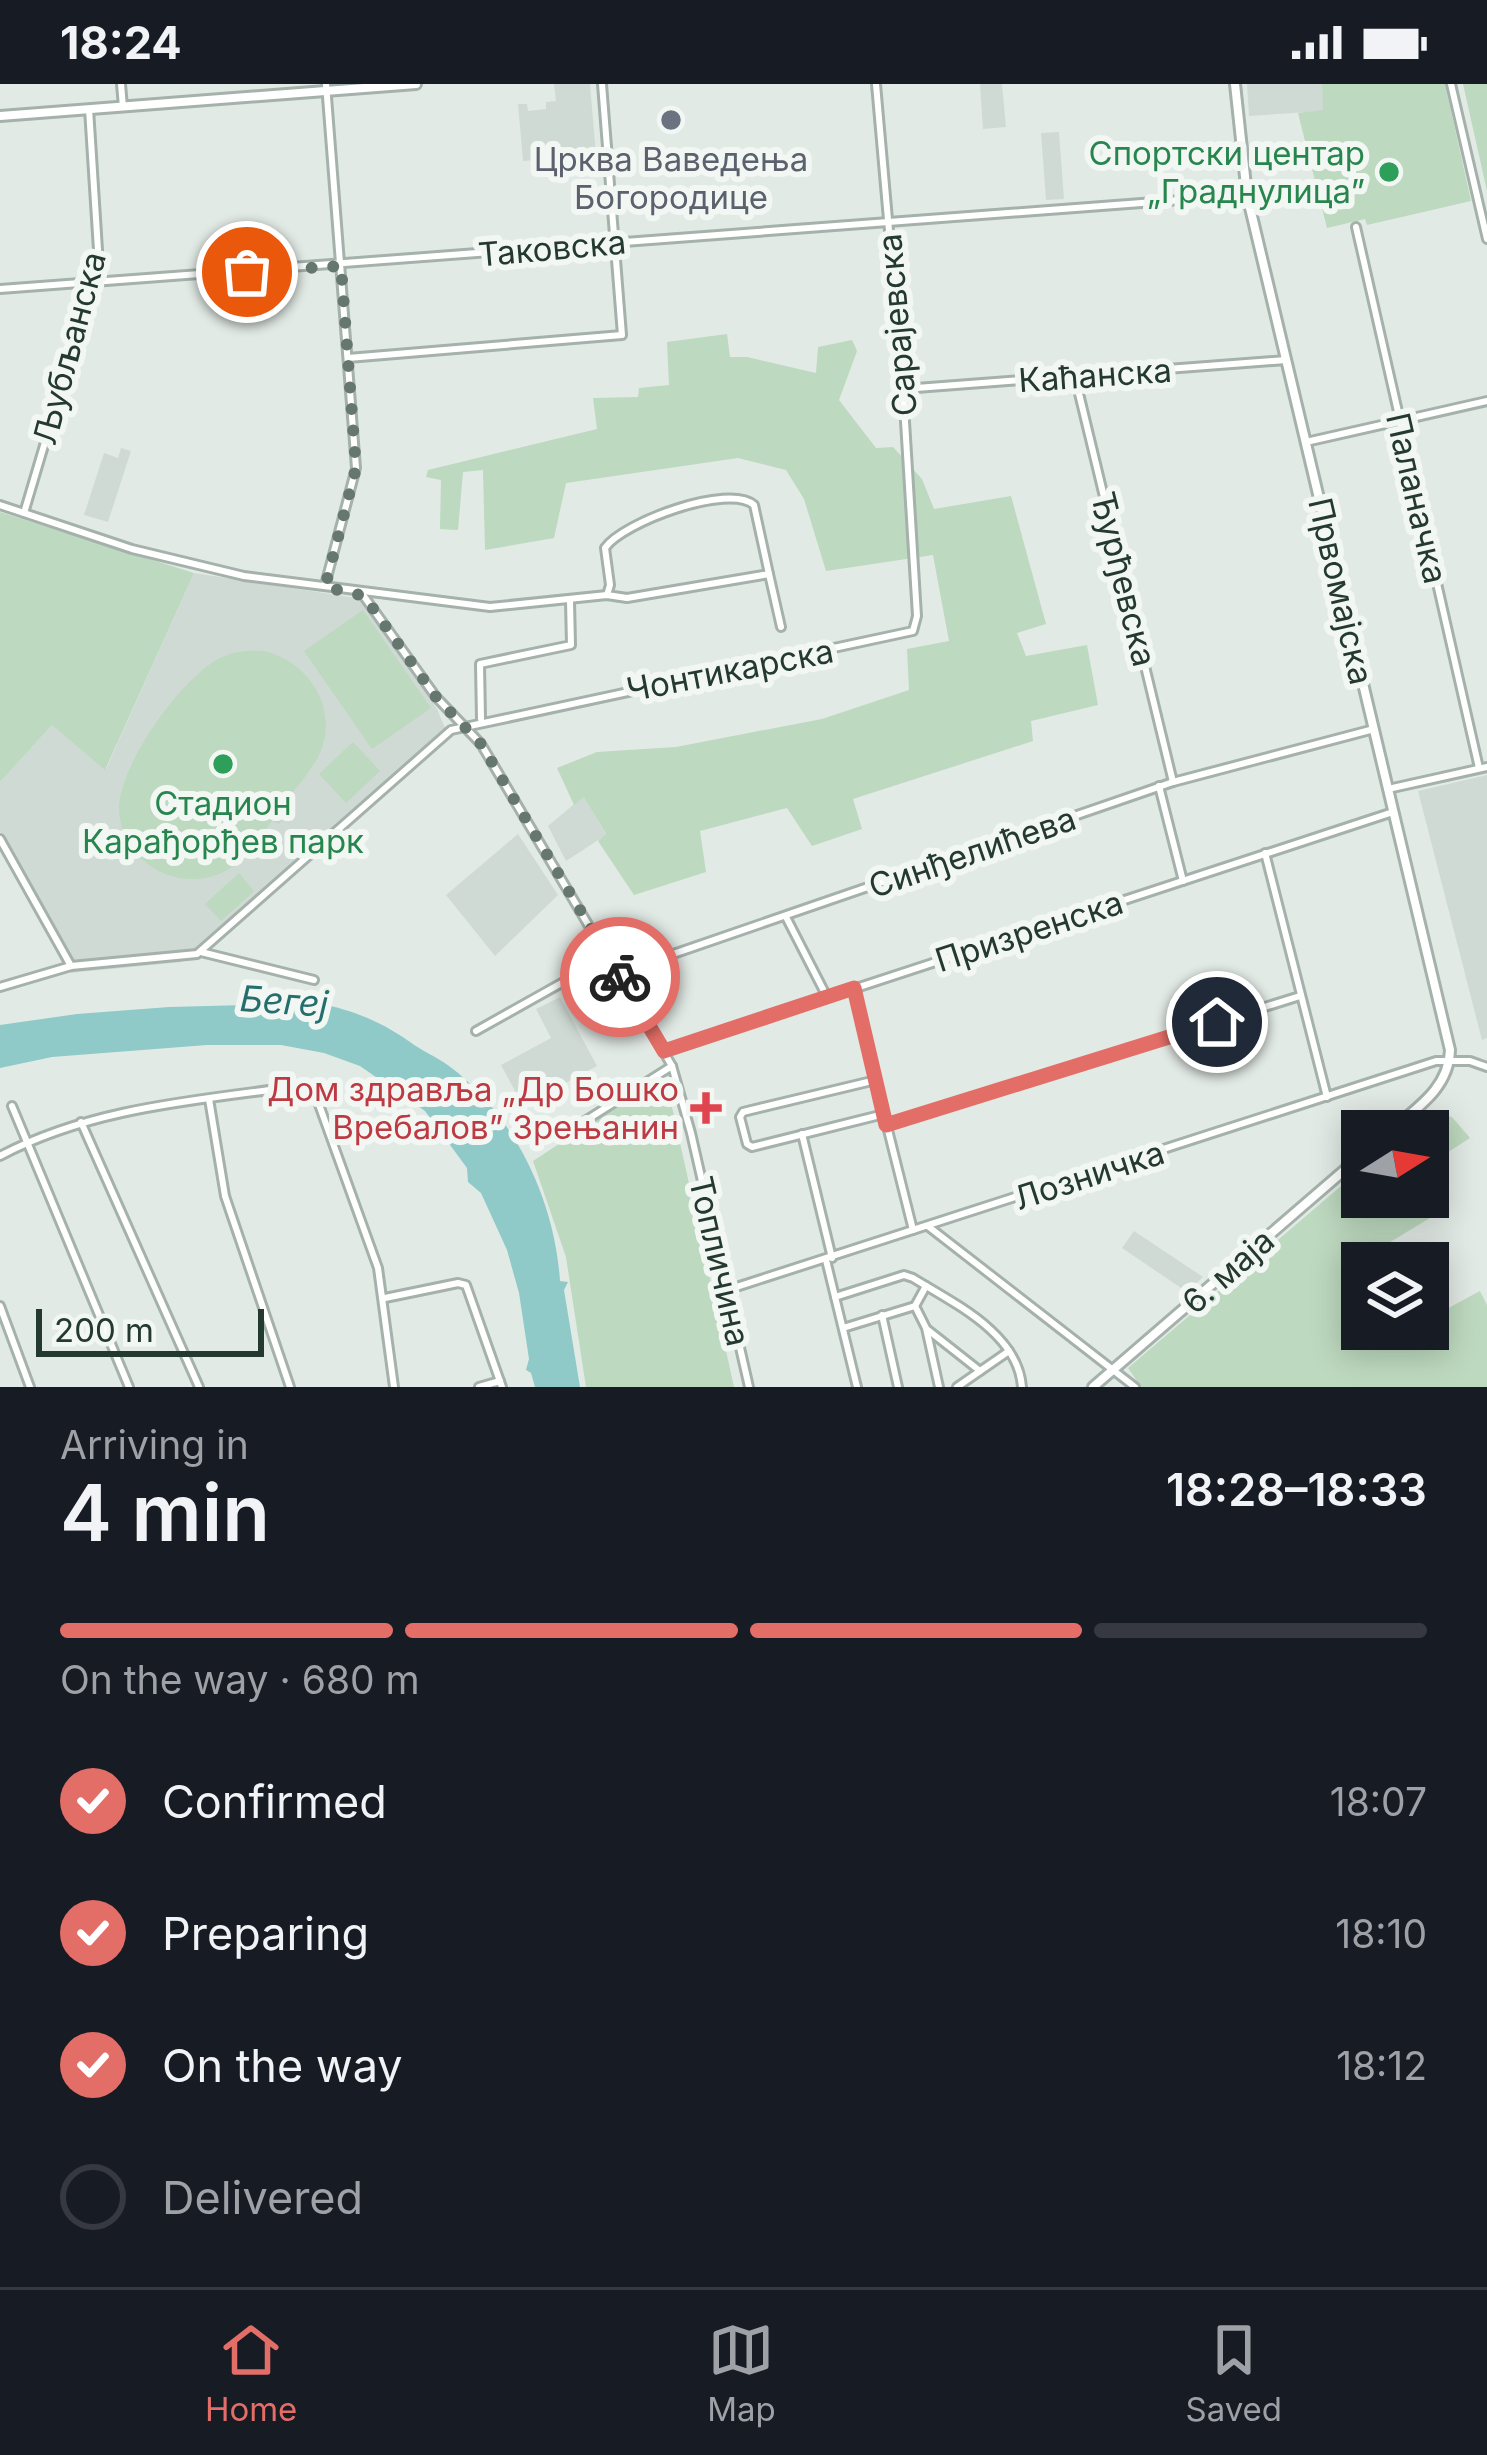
<!DOCTYPE html>
<meta charset="utf-8">
<style>
:root{--surface:#171b24;--page:#20242c;--text:#f1f3f6;--muted:#9ea1a6;--line:#363941;--accent:#e36e67}
body{margin:0;font-family:Inter,sans-serif;background:var(--page);color:var(--text);height:100vh;display:flex;flex-direction:column;font-size:45px;white-space:nowrap}
*{box-sizing:border-box;margin:0}
p{font-size:39px;color:var(--muted)}
.icon{flex:none;width:66px;height:66px;fill:none;stroke:currentColor;stroke-width:2;stroke-linecap:round;stroke-linejoin:round}
.map{position:relative;height:1303px;overflow:hidden}
.sheet{display:flex;flex-direction:column;background:var(--surface);flex:1}
.sheet>*{flex:none}
.needle{width:78px;rotate:79deg}
.buttons{position:absolute;left:1341px;top:1026px;display:grid;gap:24px}
.buttons a{display:grid;place-items:center;width:108px;height:108px;border-radius:0px;background:var(--surface);box-shadow:0 6px 30px #0003;font-size:60px}
.scale{position:absolute;left:36px;bottom:30px;width:228px;box-sizing:border-box;padding-left:12px;border:6px solid #24392f;border-top:0;font-size:33px;line-height:42px;white-space:nowrap;color:#24392f;-webkit-text-stroke:9px #f2f7f4;paint-order:stroke}
.pin{position:absolute;display:grid;place-items:center;width:102px;height:102px;color:#fff;margin:-51px;border:6px solid #fff;border-radius:50%;box-shadow:0 3px 12px #0007}
.courier{position:absolute;display:grid;place-items:center;width:120px;height:120px;margin:-60px;border:9px solid #e36e67;border-radius:50%;background:#fff;color:#222;box-shadow:0 3px 15px #0007}
.headline em{font-style:normal;font-weight:600}
.headline div{display:flex;flex-direction:column-reverse}
.headline{display:flex;align-items:center;justify-content:space-between;height:204px;padding:0 60px}
h1{font-size:78px;font-weight:600;line-height:90px}
.bar{display:grid;grid-template-columns:repeat(4,1fr);gap:18px 12px;align-content:center;height:144px;padding:0 60px}
.bar i{height:15px;border-radius:9px;background:var(--line)}
.bar .on{background:var(--accent)}
.bar p{grid-column:span 4}
ol{padding:0 60px;list-style:none}
li{display:flex;align-items:center;gap:36px;height:132px}
li p{margin-inline-start:auto}
li .icon{padding:12px;border-radius:50%;background:var(--accent);color:#fff;stroke-width:4}
li:last-child{color:var(--muted)}
li i{width:66px;height:66px;border:6px solid var(--line);border-radius:50%}
.status{display:flex;justify-content:space-between;align-items:center;height:84px;padding:0 60px;background:var(--surface);direction:ltr}
.status svg{height:33px;fill:currentColor}
.menu{display:flex;justify-content:space-around;align-items:center;height:168px;border-top:3px solid var(--line);background:var(--surface);font-size:33px;color:var(--muted)}
.menu a{display:grid;justify-items:center;gap:6px}
.menu .on{color:var(--accent)}
.map>svg:first-child{display:block}
</style>
<div class="status"><b>18:24</b><svg viewBox="0 0 49 12"><path d="M0 12V9h3v3zM5 12V6h3v6zM10 12V3h3v9zM15 12V0h3v12zM26 1h20v11H26zM47 4h2v5h-2z"/></svg></div>
<div class="map">
<svg width="1487" height="1303" viewBox="0 0 1487 1303">
<rect width="100%" height="100%" fill="#e2eae5"/>
<!-- built -->
<g fill="#d0dad4">
<path d="M554,0H590L596,71L523,77L518,20H527L528,27L546,25V18L556,17Z"/>
<path d="M980,0H1002L1006,43L983,45Z"/>
<path d="M1247,0H1322L1324,27L1249,32Z"/>
<path d="M1059,48L1064,115L1046,116L1041,49Z"/>
<path d="M121,364L131,367L108,438L84,431L104,369L118,374Z"/>
<path d="M194,489L363,515L437,625L446,646L182,878L70,889L0,747V698L52,641L106,685Z"/>
<path d="M1487,691V954L1482,956L1418,707Z"/>
<path d="M584,712L606,751L566,777L548,742Z"/>
<path d="M518,750L558,811L495,872L446,811Z"/>
<path d="M560,913L597,982L523,1022L501,981L551,954L536,925Z"/>
<path d="M1134,1147L1203,1193L1187,1208L1122,1164Z"/>
</g>
<!-- green -->
<g fill="#bdd9bf">
<path d="M1322,0H1445L1471,117L1367,141L1365,135L1327,144L1298,29L1323,26Z"/>
<path d="M1463,0H1487V107Z"/>
<path d="M727,250L730,273H747L816,289L818,263L852,256L857,267L839,316L876,364L893,363L922,395L934,425L1011,412L1046,540L1017,549L1026,572L1087,561L1098,621L1031,637L1033,657L853,715L862,745L812,762L787,724L700,747L706,788L634,811L598,757L606,750L584,713L574,721L557,684L597,668L676,663L822,635L909,606L907,565L949,557L933,471L826,487L804,415L786,386L738,374L566,399L554,454L485,466L483,386L463,388L458,446L440,445L441,396L426,393L428,386L597,345L593,314L638,313L639,304L669,301L667,258Z"/>
<path d="M0,428L194,489L105,686L52,641L0,698Z"/>
<path d="M363,526L431,624L372,665L304,567Z"/>
<path d="M264,567C309,578 339,624 320,669C312,686 298,701 287,716L293,721L279,740L272,737C259,754 248,774 229,785C183,813 122,780 119,727C117,683 181,595 218,575C233,567 248,566 264,567Z"/>
<path d="M353,658L380,687L346,719L319,690Z"/>
<path d="M239,789L254,807L221,837L205,820Z"/>
<path d="M665,991L734,1303H586L566,1173L533,1077Z"/>
<path d="M1429,1026L1452,1033L1470,1054L1428,1081V1047H1405Z"/>
<path d="M1362,1084V1113H1428V1093L1443,1118L1437,1122L1440,1128L1357,1178L1362,1192V1245H1384L1389,1255L1408,1245H1428V1235L1480,1207L1487,1221V1303H1141L1128,1284Z"/>
</g>
<!-- water -->
<path fill="#8fcac8" d="M318,919C355,927 380,937 410,958C422,967 437,973 449,982C515,1031 555,1117 560,1197L568,1198L564,1206L580,1303H535L531,1289L526,1286L529,1275L519,1209L507,1166L481,1109L468,1098L467,1084L425,1027L360,982L324,969L281,961H207L52,973L0,984V941L77,930L169,923Z"/>
<g fill="none" stroke-linecap="round" stroke-linejoin="round">
<defs>
<g id="minor">
<path d="M121,0L123,23"/>
<path d="M1451,0L1487,155"/>
<path d="M1356,143L1479,684"/>
<path d="M0,205L1247,111"/>
<path d="M348,274L622,251L602,0"/>
<path d="M1075,293L1173,698"/>
<path d="M903,305L1286,276"/>
<path d="M1306,358L1487,317"/>
<path d="M0,421L132,465L244,492L490,523L607,511L627,514L769,490L754,421C729,399 623,438 605,464L610,501L607,511"/>
<path d="M24,429L86,220L98,166L89,25"/>
<path d="M769,490L781,543"/>
<path d="M325,501L356,384L326,0"/>
<path d="M363,511L436,613L481,660L672,982L691,1049L749,1303"/>
<path d="M481,635L480,580L571,561L570,517"/>
<path d="M1159,702L1183,797"/>
<path d="M1388,705L1487,683"/>
<path d="M0,755L71,882"/>
<path d="M1265,769L1327,1013"/>
<path d="M786,833L827,913"/>
<path d="M201,868L314,896"/>
<path d="M618,889L1173,698L1374,645"/>
<path d="M0,903L71,882L197,870L451,646L913,547L917,532L903,305L876,0"/>
<path d="M854,904L884,1029"/>
<path d="M476,947L608,873"/>
<path d="M664,967L1393,728"/>
<path d="M876,996L743,1028L740,1033L747,1060L752,1063L884,1030"/>
<path d="M209,1015L225,1112L290,1303"/>
<path d="M12,1022L129,1303"/>
<path d="M81,1038L199,1303"/>
<path d="M886,1041L1300,912"/>
<path d="M577,1042L672,982"/>
<path d="M887,1042L913,1146"/>
<path d="M802,1050L832,1174"/>
<path d="M0,1072C95,1022 202,1016 307,1001L313,1004L378,1184L394,1303"/>
<path d="M929,1143L1135,1303"/>
<path d="M826,1176L857,1303"/>
<path d="M727,1206L1436,977H1470L1487,983"/>
<path d="M835,1213L904,1191L913,1194C953,1219 1018,1249 1022,1303"/>
<path d="M385,1214L458,1199L466,1201L502,1303"/>
<path d="M0,1222L30,1303"/>
<path d="M915,1222L926,1202"/>
<path d="M882,1231L898,1303"/>
<path d="M843,1244L915,1222L926,1244L939,1303"/>
<path d="M928,1246L980,1287"/>
<path d="M479,1303L500,1297"/>
<path d="M957,1303L1009,1267"/>
</g>
<g id="tertiary">
<path d="M1235,0L1247,111L1450,966C1449,1004 1417,1024 1390,1047"/>
<path d="M0,32L416,0"/>
<path d="M1093,1303L1362,1071"/>
</g>
</defs>
<!-- minor casing -->
<use href="#minor" stroke="#a5b1ab" stroke-width="12"/>
<!-- tertiary casing -->
<use href="#tertiary" stroke="#a5b1ab" stroke-width="14"/>
<!-- minor -->
<use href="#minor" stroke="#fff" stroke-width="6"/>
<!-- tertiary -->
<use href="#tertiary" stroke="#fff" stroke-width="8"/>
</g>
<g fill="none" stroke-linecap="round" stroke-linejoin="round">
<!-- done -->
<path stroke="#66776f" stroke-width="12" stroke-dasharray="0 21.6" d="M247,188L341,182L356,384L325,503L364,512L436,613L481,660L620,893"/>
<!-- route -->
<path stroke="#e36e67" stroke-width="15" d="M620,893L664,967L854,904L886,1041L1217,938"/>
</g>
<!-- markers -->
<circle fill="#6b7280" stroke="#f2f7f4" stroke-width="4.5" cx="671" cy="36" r="12"/>
<g fill="#2e9e5b" stroke="#f2f7f4" stroke-width="4.5">
<circle cx="1389" cy="88" r="12"/>
<circle cx="223" cy="680" r="12"/>
</g>
<path fill="#e0444e" stroke="#f2f7f4" stroke-width="4.5" d="M700 1006h12v12h12v12h-12v12h-12v-12h-12v-12h12z"/>
<g text-anchor="middle" stroke-width="12" stroke-linejoin="round" paint-order="stroke">
<!-- leisure labels -->
<g font-size="33" fill="#27864d" stroke="#f2f7f4" text-anchor="end">
<text x="1365" y="81">Спортски центар<tspan x="1365" dy="38">„Граднулица”</tspan></text>
<text x="223" y="731" text-anchor="middle">Стадион<tspan x="223" dy="38">Карађорђев парк</tspan></text>
</g>
<!-- worship labels -->
<g font-size="33" fill="#5b616d" stroke="#f2f7f4">
<text x="671" y="87">Црква Ваведења<tspan x="671" dy="38">Богородице</tspan></text>
</g>
<!-- street labels -->
<g font-size="33" fill="#24392f" stroke="#f2f7f4">
<text transform="translate(552 164) rotate(-5)" y="12">Таковска</text>
<text transform="translate(897 241) rotate(-95)" y="12">Сарајевска</text>
<text transform="translate(69 264) rotate(-75)" y="12">Љубљанска</text>
<text transform="translate(1095 291) rotate(-4)" y="12">Каћанска</text>
<text transform="translate(1417 414) rotate(77)" y="12">Паланачка</text>
<text transform="translate(1124 495) rotate(76)" y="12">Ђурђевска</text>
<text transform="translate(1341 507) rotate(77)" y="12">Првомајска</text>
<text transform="translate(730 586) rotate(-11)" y="12">Чонтикарска</text>
<text transform="translate(972 768) rotate(-19)" y="12">Синђелићева</text>
<text transform="translate(1029 847) rotate(-18)" y="12">Призренска</text>
<text transform="translate(1089 1091) rotate(-18)" y="12">Лозничка</text>
<text transform="translate(720 1177) rotate(77)" y="12">Топличина</text>
<text transform="translate(1228 1187) rotate(-41)" y="12">6. маја</text>
</g>
<!-- health labels -->
<g font-size="33" fill="#be3a42" stroke="#f2f7f4" text-anchor="end">
<text x="679" y="1017">Дом здравља „Др Бошко<tspan x="679" dy="38">Вребалов” Зрењанин</tspan></text>
</g>
<!-- water labels -->
<g font-size="36" font-style="italic" fill="#246f6d" stroke="#f2f7f4">
<text transform="translate(284 917) rotate(4)" y="13">Бегеј</text>
</g>
</g>
</svg>
<div class="buttons">
<a><svg class="needle" viewBox="-14 -14 28 28"><path d="M0-13l5 13h-10z" fill="#e53935"/><path d="M0 13l5-13h-10z" fill="#9ea1a6"/></svg></a>
<a><svg class="icon" aria-label="layers" viewBox="0 0 24 24"><path d="M12 4l9 5-9 5-9-5zM3 14l9 5 9-5"/></svg></a>
</div>
<div class="scale">200 m</div>
<div class="pin" style="left:247px;top:188px;background:#ea580c"><svg class="icon" aria-label="bag" viewBox="0 0 24 24"><path d="M5 8h14l-1 12H6zM9 8a3 3 0 0 1 6 0"/></svg></div>
<div class="pin" style="left:1217px;top:938px;background:#1f2937"><svg class="icon" aria-label="home" viewBox="0 0 24 24"><path d="M3 11l9-7 9 7M6 9v11h12V9"/></svg></div>
<div class="courier" style="left:620px;top:893px"><svg class="icon" aria-label="bike" viewBox="0 0 24 24"><circle cx="6" cy="16" r="4"/><circle cx="18" cy="16" r="4"/><path d="M6 16l4-8h5l3 8M10 8l3 8H6M13 5h3"/></svg></div>
</div>
<section class="sheet">
<div class="headline"><div><h1>4 min</h1><p>Arriving in</p></div><em>18:28–18:33</em></div>
<div class="bar"><i class="on"></i><i class="on"></i><i class="on"></i><i></i><p>On the way · 680 m</p></div>
<ol>
<li><svg class="icon" aria-label="check" viewBox="0 0 24 24"><path d="M5 12l5 5 9-10"/></svg>Confirmed<p>18:07</p></li>
<li><svg class="icon" aria-label="check" viewBox="0 0 24 24"><path d="M5 12l5 5 9-10"/></svg>Preparing<p>18:10</p></li>
<li><svg class="icon" aria-label="check" viewBox="0 0 24 24"><path d="M5 12l5 5 9-10"/></svg>On the way<p>18:12</p></li>
<li><i></i>Delivered</li>
</ol>
</section>
<nav class="menu">
<a class="on"><svg class="icon" aria-label="home" viewBox="0 0 24 24"><path d="M3 11l9-7 9 7M6 9v11h12V9"/></svg>Home</a>
<a><svg class="icon" aria-label="map" viewBox="0 0 24 24"><path d="M3 6l6-2 6 2 6-2v14l-6 2-6-2-6 2zM9 4v14M15 6v14"/></svg>Map</a>
<a><svg class="icon" aria-label="saved" viewBox="0 0 24 24"><path d="M7 4h10v16l-5-4-5 4z"/></svg>Saved</a>
</nav>
